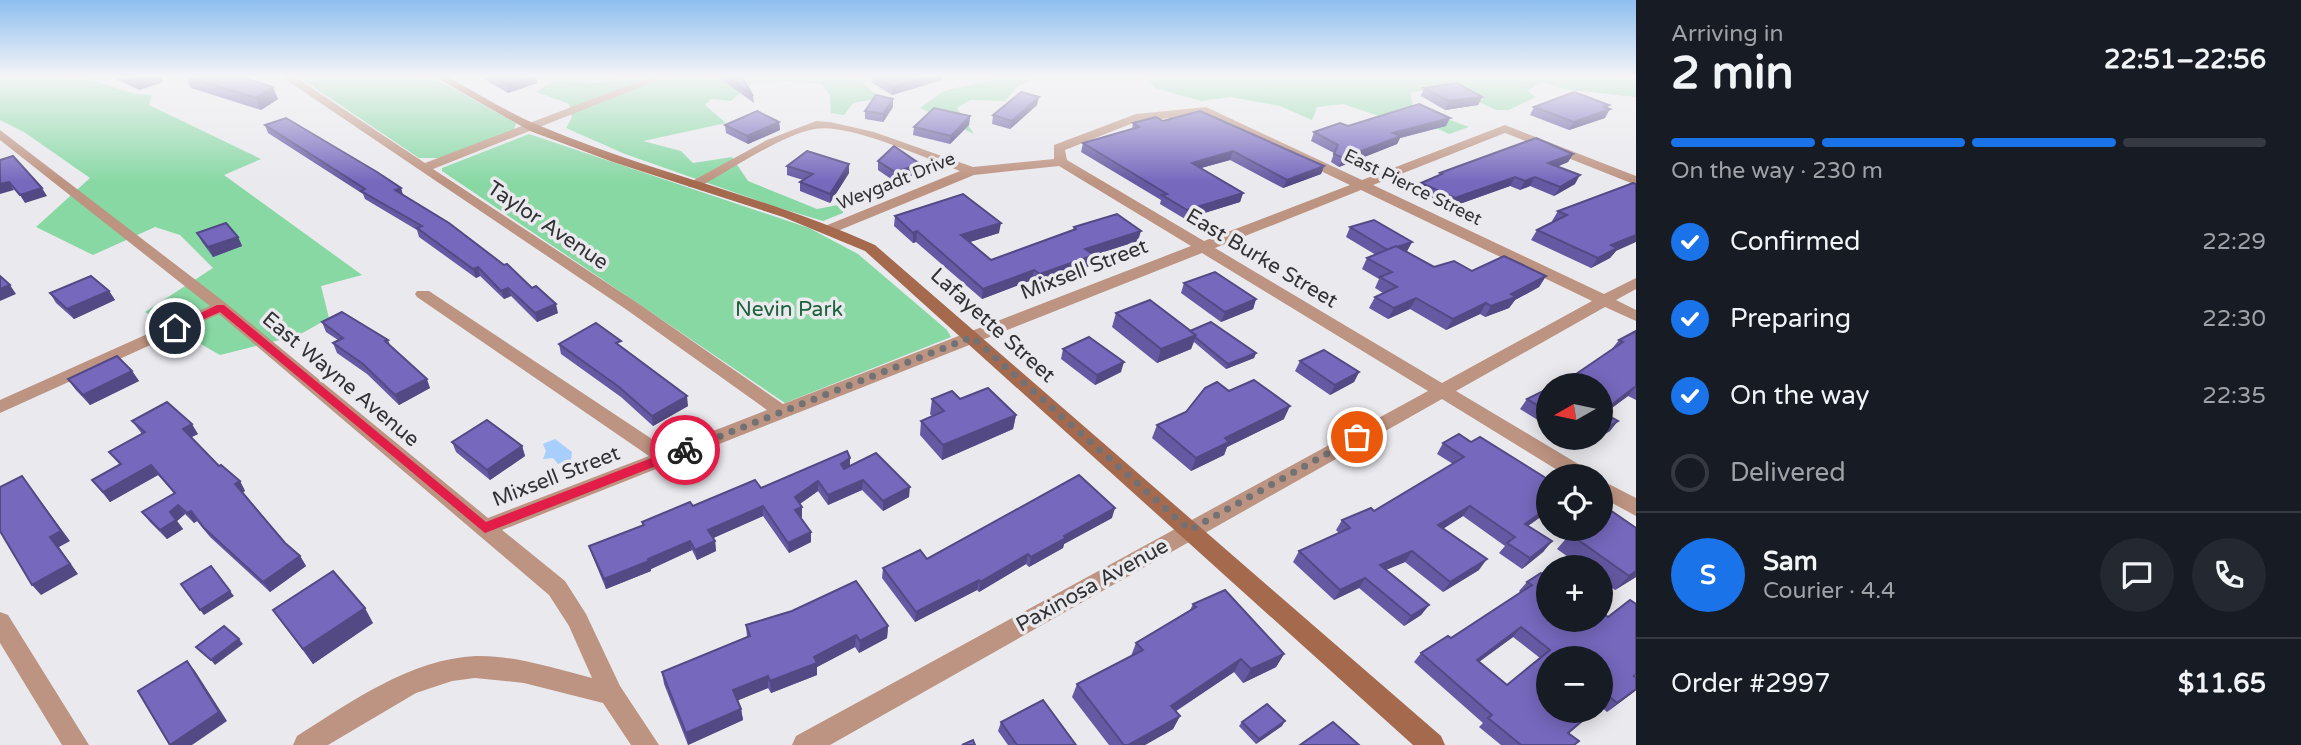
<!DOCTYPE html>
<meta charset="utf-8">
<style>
:root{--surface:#171b24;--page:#242831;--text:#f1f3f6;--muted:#9ea1a6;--line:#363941;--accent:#1a73e8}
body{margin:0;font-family:"Varela Round",sans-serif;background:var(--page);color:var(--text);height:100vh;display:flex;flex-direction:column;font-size:26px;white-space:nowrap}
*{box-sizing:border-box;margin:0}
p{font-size:23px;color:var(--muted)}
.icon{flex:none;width:38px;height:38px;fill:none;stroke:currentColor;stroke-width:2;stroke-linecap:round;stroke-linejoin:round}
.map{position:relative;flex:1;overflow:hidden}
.details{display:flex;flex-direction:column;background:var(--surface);width:665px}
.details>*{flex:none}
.needle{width:46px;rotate:261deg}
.tools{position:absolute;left:1536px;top:373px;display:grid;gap:14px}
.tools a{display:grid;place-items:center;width:77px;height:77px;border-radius:50%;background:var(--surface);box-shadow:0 4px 18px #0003;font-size:35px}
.pin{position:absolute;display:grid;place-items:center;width:60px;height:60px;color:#fff;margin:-30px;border:4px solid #fff;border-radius:50%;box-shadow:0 2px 7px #0007}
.courier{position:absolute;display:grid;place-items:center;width:70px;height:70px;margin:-35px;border:5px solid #e11d48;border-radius:50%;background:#fff;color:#222;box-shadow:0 2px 9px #0007}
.head em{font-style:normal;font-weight:700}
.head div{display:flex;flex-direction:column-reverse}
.head{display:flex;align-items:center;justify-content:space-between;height:119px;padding:0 35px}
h1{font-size:46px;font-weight:700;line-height:52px}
.bar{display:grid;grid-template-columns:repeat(4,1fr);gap:10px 7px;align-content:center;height:84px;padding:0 35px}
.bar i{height:9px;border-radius:5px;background:var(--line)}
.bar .selected{background:var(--accent)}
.bar p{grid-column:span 4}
.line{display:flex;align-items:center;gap:18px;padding:0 35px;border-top:2px solid var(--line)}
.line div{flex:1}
.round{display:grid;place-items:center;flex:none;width:74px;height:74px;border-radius:37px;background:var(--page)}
ol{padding:0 35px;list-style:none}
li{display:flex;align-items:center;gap:21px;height:77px}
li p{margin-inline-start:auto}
li .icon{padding:7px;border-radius:50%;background:var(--accent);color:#fff;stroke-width:4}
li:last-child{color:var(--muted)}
li i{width:38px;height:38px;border:4px solid var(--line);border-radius:50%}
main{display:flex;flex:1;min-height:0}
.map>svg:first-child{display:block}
</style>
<main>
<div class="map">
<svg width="1636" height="745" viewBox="0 0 1636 745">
<rect width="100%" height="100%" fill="#e9e9ee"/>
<!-- green -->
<g fill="#88d8a4">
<path d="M0,77H82L135,94L152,95L149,105L261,159L224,175L362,275L321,286L329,318L299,335L220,355L145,312L213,268L180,235L155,227L93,255L36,227L90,178L24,132L0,120Z"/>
<path d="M299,77H432L516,123L514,130L439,158H419Z"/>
<path d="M625,77H881L862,82L880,98L853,103L844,115L831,113L830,95L821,84L789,81L753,83L731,101L711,99L705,105L726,123L643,141L681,151L693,163L732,157L748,181L817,209L843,204V213L823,221L773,206L625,154L566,128L572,117L569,104L536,92L555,79L598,83Z"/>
<path d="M999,77H1040L1018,86L1005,101L970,100L957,108L974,134L920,108L944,91Z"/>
<path d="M1143,77H1636V97L1563,89L1543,82L1527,91L1536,97L1509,110H1496L1450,88L1410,92L1413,106L1469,127L1449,134L1415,118L1388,119L1343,104L1317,107L1312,120L1280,106L1230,97L1201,101L1155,88Z"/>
<path d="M529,134L809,228L858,254L947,330L951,337L785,403L442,171V168Z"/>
</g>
<!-- water -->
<path fill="#a7cefc" d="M555,439L572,452L571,460L558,464L553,458L543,459L546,451L543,444Z"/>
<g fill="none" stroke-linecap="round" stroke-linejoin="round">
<!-- street -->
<g fill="#bd9381" fill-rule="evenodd">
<path d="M282,77H295L425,163L650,77H666L433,169L639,304L783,404L1191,246L1059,166L974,175L835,232H825L823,229L825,226L960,171C926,159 850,123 815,129C781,135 731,170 699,187H689L687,184L767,140L816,121L830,122L874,132L973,167L1054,159V145L1136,114L1206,107L1362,180L1505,125L1636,176V185L1505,133L1373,185L1604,294L1636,278V289L1616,300L1636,310V321L1605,307L1456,391L1590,471L1593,476H1567L1442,399L830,745H792L796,736L1428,391L1202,253L502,530L565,581L586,614L620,686L659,745H631L603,703L524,683L475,678L452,681L416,693L328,745H293L297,736C351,702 410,659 476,656C515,655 555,669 592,678L569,626L549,595L219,314L0,413V400L210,306L0,140V130L227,304L488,518L649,456L417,297L415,294L417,291H429L667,449L767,410L627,310ZM1204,115L1350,185L1204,241L1067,160L1065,150L1138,121ZM1361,190L1592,301L1442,383L1215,248Z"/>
<path d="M1601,480L1636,498V516L1601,497Z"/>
<path d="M0,612L8,615L89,745H62L0,643Z"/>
</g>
<!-- secondary -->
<path fill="#a5694e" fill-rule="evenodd" d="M435,77H449C478,94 507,112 538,125C648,172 766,196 875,245L1441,736L1445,745H1413L865,251L783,217L613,162L530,131Z"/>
</g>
<!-- wall -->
<g fill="#6559a3" fill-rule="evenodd">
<path d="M112,77H161L163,82L139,90Z"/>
<path d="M186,77H242L278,99L261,110L191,88Z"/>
<path d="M481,77H536L537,83L508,93Z"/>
<path d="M718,77H742L753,96L754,103Z"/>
<path d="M871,77H943L942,80L892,95L871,82Z"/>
<path d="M1424,88L1482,97L1478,105L1445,110L1421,96Z"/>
<path d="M1037,105L1010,129L992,124L993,115Z"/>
<path d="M893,107L883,122L865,119V111Z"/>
<path d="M1534,107L1607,108L1605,118L1569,130L1530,115Z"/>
<path d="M970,116L969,125L950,144L913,135L914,127Z"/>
<path d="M1163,121L1324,166L1321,174L1283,188L1230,160L1201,168L1243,193L1240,202L1185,219L1160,204L1161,200L1081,152L1083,143L1132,129L1133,123Z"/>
<path d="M779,122L780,130L748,144L726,133L725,125Z"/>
<path d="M265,125L401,188L403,195L558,313L537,322L511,296L504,299L480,276L476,278L419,237L417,230L365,199L363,194L268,133Z"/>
<path d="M1348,126H1446L1400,138L1397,144L1339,167L1331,162L1334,153L1311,141L1314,132Z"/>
<path d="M1573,154L1568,162L1557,167L1575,184L1554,196L1530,186L1520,190L1510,186L1451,207L1417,191L1421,183L1439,175L1440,173Z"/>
<path d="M878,161L919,173L894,181L878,170Z"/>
<path d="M787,166L849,173L830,203L800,191V182L803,180L787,175Z"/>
<path d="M1633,183L1616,251L1610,258L1591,268L1531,240L1537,230L1553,222L1552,221L1558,211Z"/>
<path d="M895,216L999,233L970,242L991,260L1073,230L1074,227L1138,241L1094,255L1092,265L1038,285L1032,280L982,299L916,242L913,243L894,226Z"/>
<path d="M1350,227L1412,242L1407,251L1406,252L1434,267L1472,271L1546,276L1539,287L1515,300L1509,308L1485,317L1480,314L1446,330L1410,309L1388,319L1369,308L1375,297L1383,293L1375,288L1379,279L1362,269L1367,258L1376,255L1346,237Z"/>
<path d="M197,233L238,237L242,246L213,257L202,242Z"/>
<path d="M1184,283L1256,299L1253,309L1221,322L1181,293Z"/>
<path d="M109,291L115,300L74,319L56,303L50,293Z"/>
<path d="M1116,313L1190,331L1256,353L1254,358L1226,369L1194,342L1191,349L1157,363L1112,327Z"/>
<path d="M322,322L388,340L390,345L430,388L399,405L367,374L337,353L333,343L338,340L326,332Z"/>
<path d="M1636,331V400L1628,396L1605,413L1610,431L1601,436V385L1611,350L1619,340Z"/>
<path d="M559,344L622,348L688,406L653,426L621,397L561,354Z"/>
<path d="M1063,349L1121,372L1095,385L1061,359Z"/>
<path d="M1300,361L1359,372L1354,382L1330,395L1295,371Z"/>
<path d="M132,371L139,381L90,405L75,389L68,379Z"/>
<path d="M1549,388V427L1520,409L1527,399Z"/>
<path d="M1229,391L1284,419L1227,447L1224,455L1191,471L1152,438L1157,425Z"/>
<path d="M932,399H960L1016,415L1013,429L942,460L920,435L921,421L932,416L930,414Z"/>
<path d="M132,421L198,434L191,437L219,466L240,481L245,491L243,492L285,543L300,556L306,566L270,592L210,537L197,521L194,523L185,514L177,521L183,529L167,539L150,522L142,512L174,493L158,475L110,502L92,480L120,465L109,452L142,434Z"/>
<path d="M1566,438H1599L1582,447Z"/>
<path d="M452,442L522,446L525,456L490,480L456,452Z"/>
<path d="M1471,442L1549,480V511L1528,526L1552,541L1543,552L1522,569L1499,553L1505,546L1463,516L1443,529L1479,570L1443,592L1405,562L1386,570L1429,605L1421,615L1404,626L1359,588L1334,600L1293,562L1299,551L1339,533L1336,530L1342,520L1374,511L1453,464L1437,454L1443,443Z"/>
<path d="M850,458V466L909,497L883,511L862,490L828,505L818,491L800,504L802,517H800L811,542L789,553L763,516L713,538L715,541L716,551L697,560L692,550L651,569V571L606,589L592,555L589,546L643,525L642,522L693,506L761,488Z"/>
<path d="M1112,518L1064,544L1063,548L1029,567L1026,564L979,592L977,590L915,622L882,578L883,568Z"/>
<path d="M1636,528V577L1615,590L1601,580V567H1582L1557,549L1570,534Z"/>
<path d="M1527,582L1636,677V690L1607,712L1601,707V658L1569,733L1574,745H1501L1479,727L1483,723L1414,662L1421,653L1451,638L1521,593L1519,591ZM1513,637L1540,658L1507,685L1479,662Z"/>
<path d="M1193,604L1284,654L1276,667L1243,683L1234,672L1176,711L1180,716L1173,729L1145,745H1109L1072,697L1077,684L1131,656L1136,643L1190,610Z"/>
<path d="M273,610L373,623L313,664Z"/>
<path d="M746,625L888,626L887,638L859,653L855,647L817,667V675L771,693L768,688L738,700L741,709L743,720L688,745L664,684L662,672L747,637Z"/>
<path d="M1001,722L1076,745H1008L998,731Z"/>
<path d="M1242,722L1282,726L1256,744L1239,726Z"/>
</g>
<!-- shaded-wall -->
<g fill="#534984">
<path d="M135,77H161L163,82L139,90L133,78Z"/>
<path d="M528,77H536L537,83L508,93L507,85Z"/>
<path d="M924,77H943L942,80L892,95V87Z"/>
<path d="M273,87L278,99L261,110L256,98Z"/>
<path d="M1039,97L1037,105L1010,129L1012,121Z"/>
<path d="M1482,97L1478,105L1445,110L1449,101Z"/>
<path d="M893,99V107L883,122V114Z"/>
<path d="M1609,105L1605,111L1610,109L1605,118L1569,130L1574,122Z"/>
<path d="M970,116L969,125L950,144L951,136Z"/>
<path d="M1450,118L1446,126L1400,138L1397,144L1339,167L1343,158L1393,133Z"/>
<path d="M779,122L780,130L748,144L747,136Z"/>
<path d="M1233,151L1230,160L1190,171L1192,163Z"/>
<path d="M1573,154L1568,162L1543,172L1548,163Z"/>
<path d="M849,164V173L830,203V194Z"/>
<path d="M920,164L919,173L894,181L895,172Z"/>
<path d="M1324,166L1321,174L1283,188L1287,180Z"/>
<path d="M1580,175L1575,184L1554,196L1560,187Z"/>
<path d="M1515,177L1510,186L1451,207L1455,198Z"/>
<path d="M1535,177L1530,186L1520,190L1525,181Z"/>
<path d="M9,182L14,190L0,194V184Z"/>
<path d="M42,188L47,196L25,203L20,195Z"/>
<path d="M401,188L403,196L395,190Z"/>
<path d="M1243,193L1240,202L1185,219L1187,210Z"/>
<path d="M1001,223L999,233L960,245L961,235Z"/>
<path d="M917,231L916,242L913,243V233Z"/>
<path d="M1141,231L1138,241L1094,255L1092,265L1038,285L1040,274L1085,249Z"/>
<path d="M1636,235V242L1616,251L1610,258L1591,268L1598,258L1611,245Z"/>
<path d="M238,237L242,246L213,257L208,247Z"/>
<path d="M1412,242L1407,251L1383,259L1388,250Z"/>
<path d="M478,267L480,276L476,278L473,269Z"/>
<path d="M1034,270L1032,280L982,299L983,289Z"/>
<path d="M1546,276L1539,287L1515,300L1509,308L1485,317L1491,306Z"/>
<path d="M10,285L16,294L0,301V289Z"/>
<path d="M508,288L511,296L504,299L501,291Z"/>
<path d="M109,291L115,300L74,319L67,309Z"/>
<path d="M1416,298L1410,309L1388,319L1394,308Z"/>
<path d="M1256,299L1253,309L1221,322L1225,312Z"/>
<path d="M1486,303L1480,314L1446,330L1453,319Z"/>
<path d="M556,304L558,313L537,322L535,313Z"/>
<path d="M1196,335L1191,349L1157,363L1161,349Z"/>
<path d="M1256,353L1254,358L1226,369L1228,364Z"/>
<path d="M1124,362L1121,372L1095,385L1097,375Z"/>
<path d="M132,371L139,381L90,405L83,395Z"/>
<path d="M1359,372L1354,382L1330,395L1335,385Z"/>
<path d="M427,379L430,388L399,405L395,395Z"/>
<path d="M1636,386L1628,396L1601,416V412Z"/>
<path d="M687,396L688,406L653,426L652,416Z"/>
<path d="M1290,406L1284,419L1227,447L1224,455L1191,471L1196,458L1225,438Z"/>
<path d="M1016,415L1013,429L942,460L943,445Z"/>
<path d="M1618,421L1610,431L1601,436V431Z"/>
<path d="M192,424L198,434L190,438L183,429Z"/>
<path d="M1590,438H1599L1582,447Z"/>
<path d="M522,446L525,456L490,480L487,470Z"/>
<path d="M850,458V468L840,474L841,464Z"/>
<path d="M151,465L158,475L110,502L103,492Z"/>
<path d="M22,476L70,541L59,547L78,574L41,595L32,585L50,537Z"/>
<path d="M863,480L862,490L828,505V495Z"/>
<path d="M240,481L245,491L241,493L235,484Z"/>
<path d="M818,481V491L795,507V497Z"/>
<path d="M910,487L909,497L883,511V501Z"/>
<path d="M178,505L185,514L177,521L183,529L167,539L160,530L170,512Z"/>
<path d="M763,506V516L709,540L708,530Z"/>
<path d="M1470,506L1463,516L1431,536L1438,525Z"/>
<path d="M802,507V517L795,520V510Z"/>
<path d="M1549,507V511L1516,534L1525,524Z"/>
<path d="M1115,508L1112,518L1064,544L1063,548L1029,567L1031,557L1064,536Z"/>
<path d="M191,511L197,521L194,523L187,513Z"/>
<path d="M811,532V542L789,553L788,543Z"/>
<path d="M690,541L692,550L651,569V571L606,589L604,579Z"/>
<path d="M715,541L716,551L697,560L695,550Z"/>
<path d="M1552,541L1543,552L1522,569L1530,558Z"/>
<path d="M1412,551L1405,562L1373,575L1380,565Z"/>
<path d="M1028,554L1026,564L979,592L980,582Z"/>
<path d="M300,556L306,566L270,592L263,582Z"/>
<path d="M1487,559L1479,570L1443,592L1450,582Z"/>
<path d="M1636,571V577L1615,590L1629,576Z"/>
<path d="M1365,578L1359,588L1334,600L1340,590Z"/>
<path d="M979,580L977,590L915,622L916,612Z"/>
<path d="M230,591L234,596L204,615L200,610Z"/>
<path d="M1429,605L1421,615L1404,626L1411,616Z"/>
<path d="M365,608L373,623L313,664L303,649Z"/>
<path d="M888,626L887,638L859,653L860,641Z"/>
<path d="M1521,627L1513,637L1469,669L1477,660Z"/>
<path d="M856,635L855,647L817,667V675L771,693L770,681L814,657Z"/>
<path d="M239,639L243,644L215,665L211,660Z"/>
<path d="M1284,654L1276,667L1243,683L1251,669Z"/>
<path d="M1241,659L1234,672L1164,719L1171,706Z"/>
<path d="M187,661L195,671L227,721L192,745H170Z"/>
<path d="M768,676V688L734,702L733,690Z"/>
<path d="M1636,689L1634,692L1607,712L1617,703Z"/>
<path d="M741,709L743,720L688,745L686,733Z"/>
<path d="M1180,716L1173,729L1145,745H1128Z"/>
<path d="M1285,721L1282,726L1256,744L1259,739Z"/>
</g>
<!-- building -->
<g fill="#7668bd" stroke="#534984" stroke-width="2" fill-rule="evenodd">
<path d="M188,77H242L273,87L256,98Z"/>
<path d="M494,77H528L507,85Z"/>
<path d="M727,77H742L753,96Z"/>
<path d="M877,77H924L892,87Z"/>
<path d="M1457,83L1482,97L1449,101L1424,88Z"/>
<path d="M1021,92L1039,97L1012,121L993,115Z"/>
<path d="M1574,92L1609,105L1604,107L1610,109L1574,122L1534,107Z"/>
<path d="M876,95L893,99L883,114L865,111Z"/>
<path d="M1419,104L1450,118L1393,133L1401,136L1343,158L1334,154L1338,145L1314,132L1340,123L1348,126Z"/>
<path d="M934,108L970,116L951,136L914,127Z"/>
<path d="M757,111L779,122L747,136L725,125Z"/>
<path d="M1200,111L1324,166L1287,180L1233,151L1192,163L1243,193L1187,210L1162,195L1167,194L1083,143L1139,127L1133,123L1156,117L1163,121Z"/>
<path d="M286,118L377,172L401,188L395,190L449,223L504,265L507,264L532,288L536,286L556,304L535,313L508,288L501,291L478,267L473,269L417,228L422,226L361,191L365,189L265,125Z"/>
<path d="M1536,138L1573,154L1548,163L1580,175L1560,187L1535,177L1525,181L1515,177L1455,198L1421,183L1442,174L1440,173Z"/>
<path d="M894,146L920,164L895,172L878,161Z"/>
<path d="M807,151L849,164L830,194L800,182L813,174L787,166Z"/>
<path d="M13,156L42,188L20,195L9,182L0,184V160Z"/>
<path d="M1633,183L1636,184V235L1611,245L1617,248L1598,258L1537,230L1567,215L1558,211Z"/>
<path d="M963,194L1001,223L961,235L991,260L1076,229L1074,227L1117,214L1141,231L1085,249L1094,255L1040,274L1034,270L983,289L917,231L913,233L895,216Z"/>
<path d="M1374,220L1412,242L1388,250L1350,227Z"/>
<path d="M226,223L238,237L208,247L197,233Z"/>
<path d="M1396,246L1434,267L1454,261L1472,271L1504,256L1546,276L1511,294L1516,297L1491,306L1486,303L1453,319L1416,298L1394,308L1375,297L1397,287L1380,277L1392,272L1367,258Z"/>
<path d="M1215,272L1256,299L1225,312L1184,283Z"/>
<path d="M0,276L10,285L0,289Z"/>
<path d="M91,276L109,291L67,309L50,293Z"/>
<path d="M1150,300L1196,335L1161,349L1116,313Z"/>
<path d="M342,312L388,340L385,341L427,379L395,395L363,364L333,343L343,338L322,322Z"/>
<path d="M1211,322L1256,353L1228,364L1195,337L1196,335L1190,331Z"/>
<path d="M596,323L621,341L616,343L687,396L652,416L619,387L559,344Z"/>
<path d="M1636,331V386L1602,412L1618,421L1601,431V385H1560L1623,342L1619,340Z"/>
<path d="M1089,337L1124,362L1097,375L1063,349Z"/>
<path d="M1324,350L1359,372L1335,385L1300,361Z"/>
<path d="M117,356L132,371L83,395L68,379Z"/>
<path d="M1254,380L1290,406L1225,438L1229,442L1196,458L1157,425L1186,412L1205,388L1217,382L1229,391Z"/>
<path d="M988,388L1016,415L943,445L921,421L944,411L932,399L952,391L960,399Z"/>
<path d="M1549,388V412L1527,399Z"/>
<path d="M167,402L192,424L183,429L219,466L221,465L240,481L235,484L285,543L300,556L263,582L204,528L191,511L187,513L178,505L170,512L176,520L160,530L142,512L175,493L151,465L103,492L92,480L121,464L109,452L145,432L132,421Z"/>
<path d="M487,420L522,446L487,470L452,442Z"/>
<path d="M1459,434L1471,442L1480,437L1549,480V507L1525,524L1552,541L1530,558L1507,543L1515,537L1470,506L1438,525L1487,559L1450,582L1412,551L1380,565L1429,605L1411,616L1365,578L1340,590L1299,551L1350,528L1342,520L1371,508L1374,511L1464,457L1443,443Z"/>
<path d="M847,451L850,458L841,464L844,469L876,453L910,487L883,501L863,480L828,495L818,481L795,497L802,507L795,510L811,532L788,543L763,506L708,530L715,541L695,550L690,541L648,559L649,561L604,579L589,546L644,525L642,522L690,502L693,506L755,480L761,488Z"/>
<path d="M1079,475L1115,508L1064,536L1066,538L1031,557L1028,554L980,582L979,580L916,612L883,568L920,550L927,559Z"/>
<path d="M22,476L61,531L50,537L70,564L32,585L0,531V487Z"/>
<path d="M1610,510L1636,528V571L1629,576L1570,534L1579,528H1601V515Z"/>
<path d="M211,566L230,591L200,610L181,584Z"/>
<path d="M333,571L365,608L303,649L273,610Z"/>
<path d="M1541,573L1549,578V620H1601V612L1608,617L1630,600L1636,604V674L1634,676L1636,677V689L1617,703L1610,697L1601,705V658H1549V710H1595L1568,733L1579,741L1574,745H1521L1488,718L1492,715L1421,653L1448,636L1451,638L1532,585L1527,582ZM1521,627L1550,650L1507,685L1477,660Z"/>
<path d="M856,581L888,626L860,641L856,635L814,657L817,663L770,681L768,676L733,690L741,709L686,733L662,672L750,636L746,625L792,611Z"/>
<path d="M1225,590L1284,654L1251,669L1241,659L1171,706L1180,716L1128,745H1124L1077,684L1143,650L1136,643L1196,607L1193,604Z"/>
<path d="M224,626L239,639L211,660L196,647Z"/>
<path d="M187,661L219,712L170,745L138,691Z"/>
<path d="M1043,700L1076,745H1017L1001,722Z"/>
<path d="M1267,704L1285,721L1259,739L1242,722Z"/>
<path d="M1333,722L1359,745H1300Z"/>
<path d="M973,740L975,745H962Z"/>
</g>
<!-- sky -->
<linearGradient id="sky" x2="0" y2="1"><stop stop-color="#8ebef0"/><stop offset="0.42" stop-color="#f5f5f7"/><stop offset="1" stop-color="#f5f5f7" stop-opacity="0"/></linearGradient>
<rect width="1636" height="182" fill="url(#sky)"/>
<!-- route -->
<path fill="#e11d48" d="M217,305H224L486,522L680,447H689L691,450L689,453L485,533L220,312L179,330L170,328Z"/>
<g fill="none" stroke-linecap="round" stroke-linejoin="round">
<!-- done -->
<path stroke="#727275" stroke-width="7" stroke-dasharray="0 12.6" d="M685,450L972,337L1190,530L1357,437"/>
</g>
<g text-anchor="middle" stroke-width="7" stroke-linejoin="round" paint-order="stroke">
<!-- far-street labels -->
<g font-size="18" fill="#323234" stroke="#e9e9ee">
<text transform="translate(896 181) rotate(-22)" y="6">Weygadt Drive</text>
<text transform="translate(1413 187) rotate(26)" y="6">East Pierce Street</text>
</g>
<!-- street labels -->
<g font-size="21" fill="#323234" stroke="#e9e9ee">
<text transform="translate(548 225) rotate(34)" y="7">Taylor Avenue</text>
<text transform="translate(1262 258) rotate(31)" y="7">East Burke Street</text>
<text transform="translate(1084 269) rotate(-21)" y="7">Mixsell Street</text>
<text transform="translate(993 325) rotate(42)" y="7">Lafayette Street</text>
<text transform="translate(341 379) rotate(40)" y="7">East Wayne Avenue</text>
<text transform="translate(556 476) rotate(-21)" y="7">Mixsell Street</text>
<text transform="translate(1092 585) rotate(-29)" y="7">Paxinosa Avenue</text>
</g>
<!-- park labels -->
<g font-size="21" fill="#1b623b" stroke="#e9e9ee">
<text x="789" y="316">Nevin Park</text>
</g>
</g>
</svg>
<div class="tools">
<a><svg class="needle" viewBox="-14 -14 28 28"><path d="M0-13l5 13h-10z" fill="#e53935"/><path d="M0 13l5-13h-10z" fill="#9ea1a6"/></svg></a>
<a><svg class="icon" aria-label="locate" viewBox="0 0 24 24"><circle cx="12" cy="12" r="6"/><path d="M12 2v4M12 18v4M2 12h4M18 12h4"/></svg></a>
<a>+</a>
<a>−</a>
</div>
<div class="pin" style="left:1357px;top:437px;background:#ea580c"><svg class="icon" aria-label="bag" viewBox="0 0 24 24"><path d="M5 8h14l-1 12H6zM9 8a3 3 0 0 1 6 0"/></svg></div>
<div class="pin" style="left:175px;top:328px;background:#1f2937"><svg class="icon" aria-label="home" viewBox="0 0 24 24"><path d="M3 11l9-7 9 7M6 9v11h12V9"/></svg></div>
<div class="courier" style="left:685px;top:450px"><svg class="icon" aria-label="bike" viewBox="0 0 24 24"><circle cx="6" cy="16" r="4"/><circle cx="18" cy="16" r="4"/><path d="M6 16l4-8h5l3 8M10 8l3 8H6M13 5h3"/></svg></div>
</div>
<section class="details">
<div class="head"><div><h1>2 min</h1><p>Arriving in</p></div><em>22:51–22:56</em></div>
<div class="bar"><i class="selected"></i><i class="selected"></i><i class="selected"></i><i></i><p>On the way · 230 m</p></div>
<ol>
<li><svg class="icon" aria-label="check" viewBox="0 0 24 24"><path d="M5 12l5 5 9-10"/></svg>Confirmed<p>22:29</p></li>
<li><svg class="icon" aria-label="check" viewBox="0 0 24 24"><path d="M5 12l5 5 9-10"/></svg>Preparing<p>22:30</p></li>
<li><svg class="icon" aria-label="check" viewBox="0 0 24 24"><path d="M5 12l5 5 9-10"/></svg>On the way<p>22:35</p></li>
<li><i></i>Delivered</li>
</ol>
<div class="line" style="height:126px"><b class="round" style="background:var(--accent);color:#fff">S</b><div><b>Sam</b><p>Courier · 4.4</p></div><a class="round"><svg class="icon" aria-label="chat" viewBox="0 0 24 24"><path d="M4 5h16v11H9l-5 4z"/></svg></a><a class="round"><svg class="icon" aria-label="phone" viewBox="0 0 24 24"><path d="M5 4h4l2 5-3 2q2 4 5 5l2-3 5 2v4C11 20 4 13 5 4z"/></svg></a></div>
<div class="line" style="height:91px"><div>Order #2997</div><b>$11.65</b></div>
</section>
</main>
